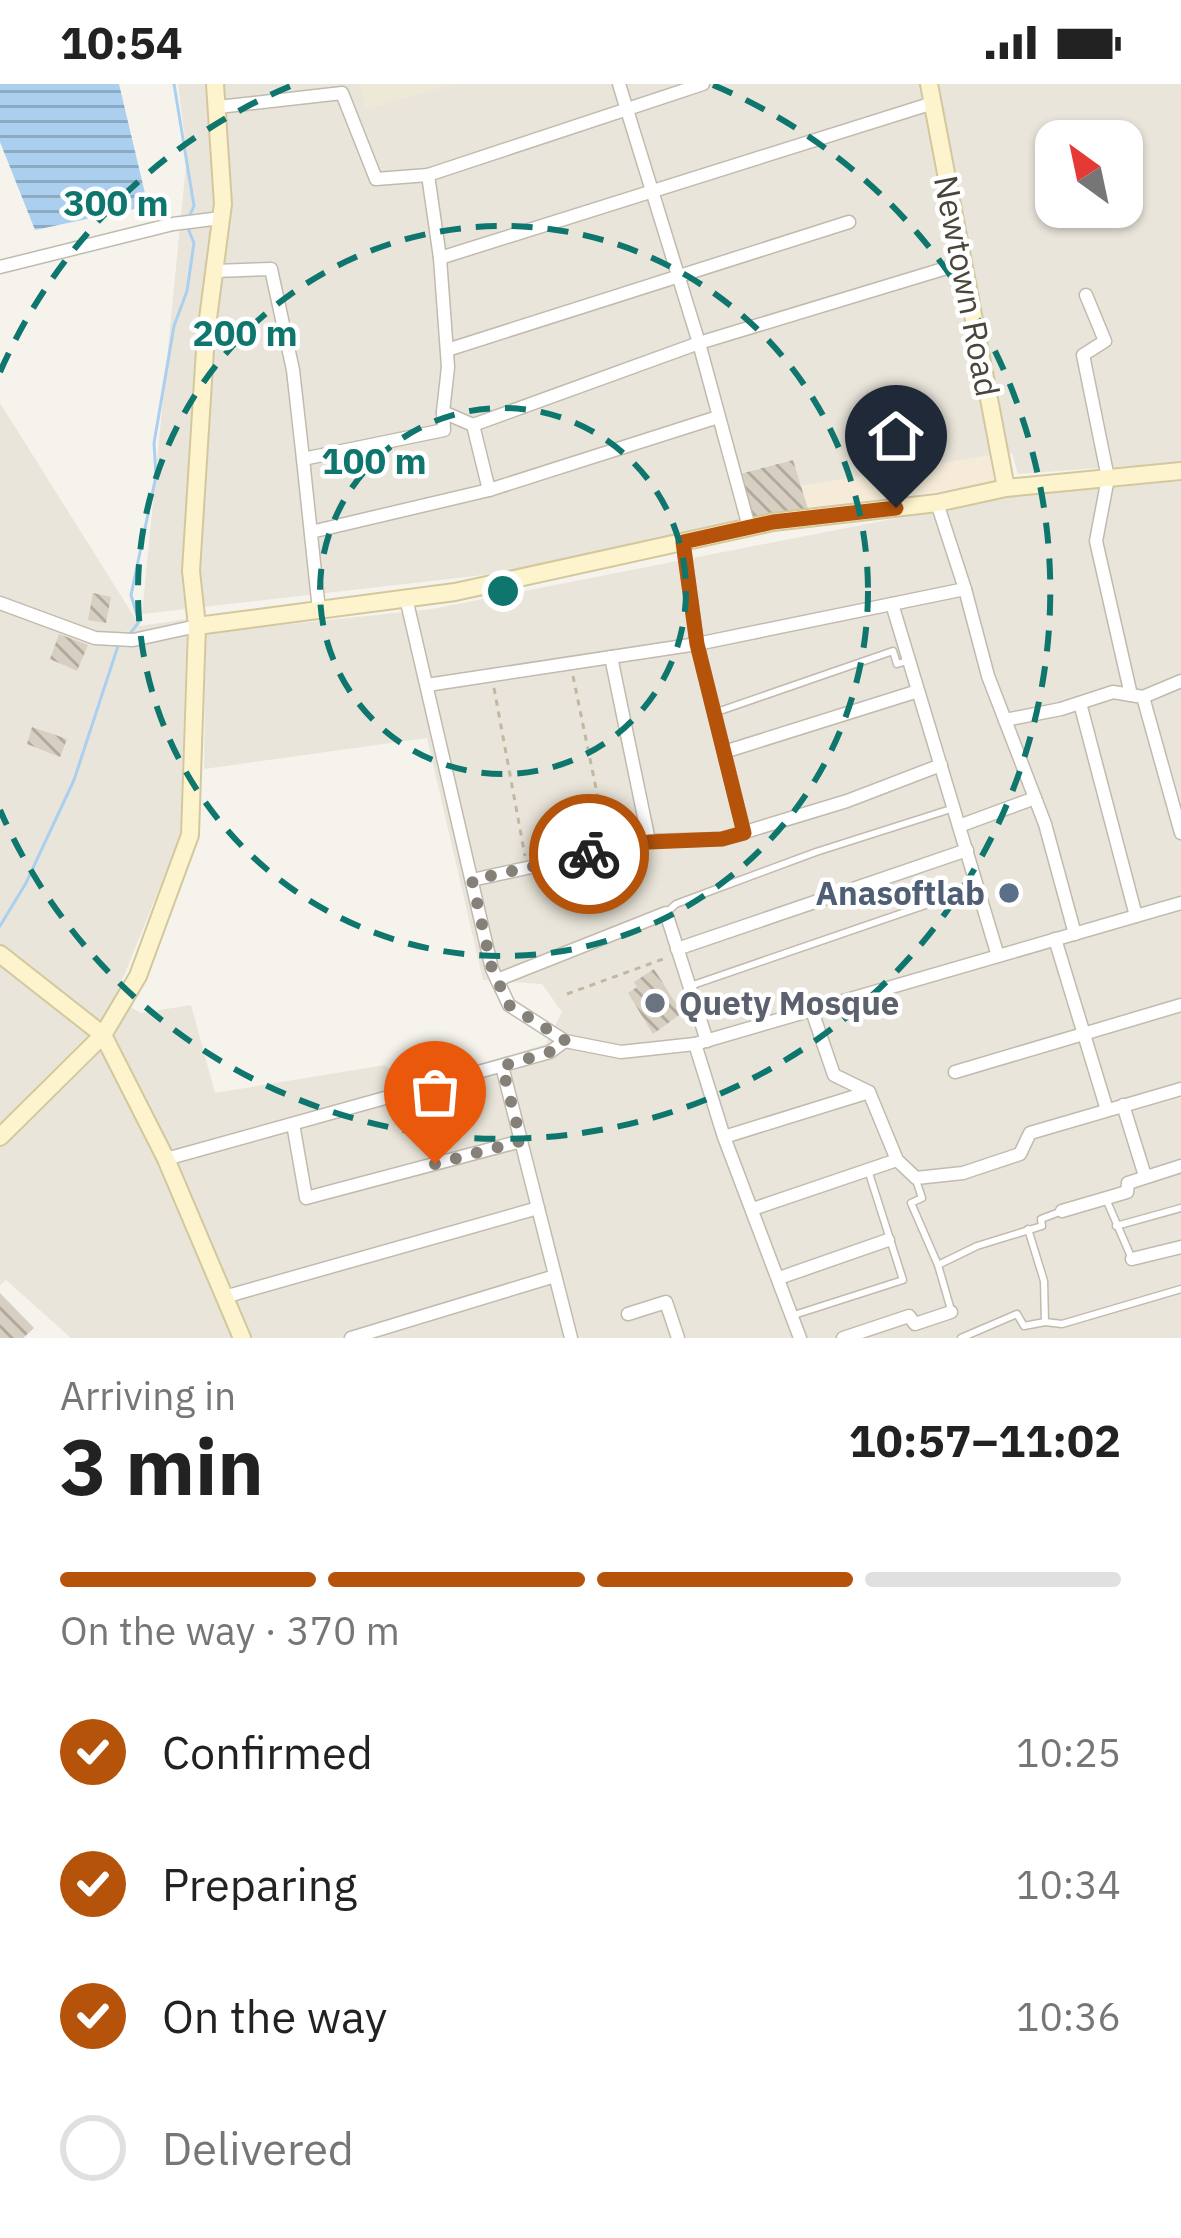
<!DOCTYPE html>
<meta charset="utf-8">
<style>
:root{--surface:#fff;--page:#f2f2f2;--text:#222;--muted:#767676;--line:#e0e0e0;--accent:#b45309}
body{margin:0;font-family:"IBM Plex Sans",sans-serif;background:var(--page);color:var(--text);height:100vh;display:flex;flex-direction:column;font-size:45px;white-space:nowrap}
*{box-sizing:border-box;margin:0}
p{font-size:39px;color:var(--muted)}
.icon{flex:none;width:66px;height:66px;fill:none;stroke:currentColor;stroke-width:2;stroke-linecap:round;stroke-linejoin:round}
.map{position:relative;height:1254px;overflow:hidden}
.drawer{display:flex;flex-direction:column;background:var(--surface);flex:1}
.drawer>*{flex:none}
.needle{width:78px;rotate:327deg}
.controls{position:absolute;left:1035px;top:36px;display:grid;gap:24px}
.controls a{display:grid;place-items:center;width:108px;height:108px;border-radius:24px;background:var(--surface);box-shadow:0 3px 9px #0004;font-size:60px}
.pin{position:absolute;display:grid;place-items:center;width:102px;height:102px;color:#fff;margin:-123px -51px;border-radius:50% 50% 50% 0;rotate:-45deg;box-shadow:0 0 12px #0007}
.pin .icon{rotate:45deg}
.courier{position:absolute;display:grid;place-items:center;width:120px;height:120px;margin:-60px;border:9px solid #b45309;border-radius:50%;background:#fff;color:#222;box-shadow:0 3px 15px #0007}
.overview em{font-style:normal;font-weight:700}
.overview div{display:flex;flex-direction:column-reverse}
.overview{display:flex;align-items:center;justify-content:space-between;height:204px;padding:0 60px}
h1{font-size:78px;font-weight:700;line-height:90px}
.bar{display:grid;grid-template-columns:repeat(4,1fr);gap:18px 12px;align-content:center;height:144px;padding:0 60px}
.bar i{height:15px;border-radius:9px;background:var(--line)}
.bar .on{background:var(--accent)}
.bar p{grid-column:span 4}
ol{padding:0 60px;list-style:none}
li{display:flex;align-items:center;gap:36px;height:132px}
li p{margin-inline-start:auto}
li .icon{padding:12px;border-radius:50%;background:var(--accent);color:#fff;stroke-width:4}
li:last-child{color:var(--muted)}
li i{width:66px;height:66px;border:6px solid var(--line);border-radius:50%}
.status{display:flex;justify-content:space-between;align-items:center;height:84px;padding:0 60px;background:var(--surface);direction:ltr}
.status svg{height:33px;fill:currentColor}
.map>svg:first-child{display:block}
</style>
<div class="status"><b>10:54</b><svg viewBox="0 0 49 12"><path d="M0 12V9h3v3zM5 12V6h3v6zM10 12V3h3v9zM15 12V0h3v12zM26 1h20v11H26zM47 4h2v5h-2z"/></svg></div>
<div class="map">
<svg width="1181" height="1254" viewBox="0 0 1181 1254">
<defs>
<pattern id="water-rules" width="6" height="5" patternUnits="userSpaceOnUse" patternTransform="scale(3)"><rect width="6" height="5" fill="#abd0ef"/><path d="M0 2.5h6" fill="none" stroke="#8daac3"/></pattern>
<pattern id="building-back-hatch" width="6" height="6" patternUnits="userSpaceOnUse" patternTransform="scale(3)"><rect width="6" height="6" fill="#d7cfc1"/><path d="M-1 5l2 2M0 0l6 6M5-1l2 2" fill="none" stroke="#b0aa9e"/></pattern>
</defs>
<rect width="100%" height="100%" fill="#f5f3ec"/>
<!-- residential -->
<g fill="#e9e5da" fill-rule="evenodd">
<path d="M178,0H1181V378L1018,390L1012,369L801,402L792,376L728,392L741,436L492,490L142,530L187,71ZM1056,57H1122V123H1056Z"/>
<path d="M0,319L140,542L187,535L180,753L115,914L141,929L191,921L215,1009L385,981L406,1003L546,960L562,928L542,900L483,896L427,654L204,685L206,549L432,525L1005,413L1181,397V1254H71L6,1196L0,1201Z"/>
</g>
<!-- commercial -->
<path fill="#f6ebd8" d="M990,371L994,400L808,425L801,402Z"/>
<!-- education -->
<path fill="#eee8d6" d="M360,0H454L365,26Z"/>
<!-- water -->
<path fill="url(#water-rules)" d="M0,0H119L148,122L35,146L0,58Z"/>
<g fill="none" stroke-linecap="round" stroke-linejoin="round">
<!-- stream -->
<g stroke="#abd0ef" stroke-width="3">
<path d="M174,0L194,122L189,133"/>
<path d="M129,551L139,538L131,511L156,392L154,359L174,242L187,207L194,159L187,142"/>
<path d="M0,842L26,799L74,696L118,562"/>
</g>
</g>
<!-- building -->
<g fill="url(#building-back-hatch)">
<path d="M793,376L808,425L753,437L739,390Z"/>
<path d="M93,509L111,513L106,539L88,536Z"/>
<path d="M59,550L88,561L77,587L50,575Z"/>
<path d="M32,643L67,655L60,673L27,660Z"/>
<path d="M654,885L682,929L653,950L628,909L637,903L634,898Z"/>
<path d="M0,1209L34,1244L23,1254H0Z"/>
</g>
<g fill="none" stroke-linecap="round" stroke-linejoin="round">
<defs>
<g id="lane">
<path d="M714,629L893,567L897,580L907,577"/>
<path d="M666,829L676,820L816,768L954,724"/>
<path d="M693,901L975,804"/>
<path d="M916,1096L922,1114L911,1119L938,1181"/>
<path d="M1106,1115L1132,1175"/>
<path d="M1116,1142L1181,1124"/>
<path d="M1028,1145L1044,1197L1045,1238"/>
<path d="M951,1226L938,1181L977,1162L1042,1142L1041,1135L1062,1127"/>
<path d="M794,1231L903,1196L868,1086"/>
<path d="M961,1254L1017,1230L1024,1242L1045,1238L1062,1240L1181,1205"/>
</g>
<g id="street">
<path d="M619,0L699,259L749,443"/>
<path d="M218,23L342,9L376,95L428,91L703,0"/>
<path d="M428,91L440,174L933,19"/>
<path d="M440,174L448,283L443,328L473,341L489,406L718,333"/>
<path d="M0,183L173,140L221,134"/>
<path d="M215,187L271,185L293,286L303,375L444,346L443,328"/>
<path d="M1086,211L1105,257L1083,271L1108,394L1096,457L1131,611"/>
<path d="M447,266L849,138"/>
<path d="M473,341L699,259L963,179"/>
<path d="M303,375L319,526"/>
<path d="M311,448L489,406"/>
<path d="M965,505L988,592L1005,636L1061,625L1113,608L1143,613L1181,749"/>
<path d="M0,519L95,554L133,556L197,542"/>
<path d="M892,520L998,872"/>
<path d="M611,573L649,757"/>
<path d="M427,601L697,560L683,458"/>
<path d="M1143,613L1181,597"/>
<path d="M1080,619L1136,832"/>
<path d="M1005,636L1045,740L1075,850"/>
<path d="M724,668L918,607"/>
<path d="M959,742L1035,714"/>
<path d="M744,749L697,560L965,505L937,419"/>
<path d="M472,796L649,757L722,755L847,717L941,681"/>
<path d="M1055,855L1107,1026"/>
<path d="M677,865L967,766"/>
<path d="M497,896L666,829L707,957"/>
<path d="M812,927L834,991L869,1008L897,1076L916,1094L963,1089L1020,1070L1030,1049L1181,1005"/>
<path d="M565,957L621,968L695,960L1181,819"/>
<path d="M695,960L724,1053L800,1254"/>
<path d="M502,982L571,1254"/>
<path d="M955,988L1181,921"/>
<path d="M1123,1021L1145,1092"/>
<path d="M293,1040L306,1114L521,1057"/>
<path d="M724,1053L869,1008"/>
<path d="M166,1075L550,968L565,957L509,921L492,885L406,514"/>
<path d="M753,1125L897,1076"/>
<path d="M1062,1127L1127,1108L1128,1099L1181,1082"/>
<path d="M1132,1175L1181,1163"/>
<path d="M779,1194L888,1156"/>
<path d="M224,1213L538,1124"/>
<path d="M628,1230L666,1218L678,1254"/>
<path d="M351,1254L555,1192"/>
<path d="M843,1254L909,1232L915,1240L951,1228"/>
</g>
<g id="secondary">
<path d="M929,0L1006,404"/>
<path d="M197,542L455,508L773,438L937,419L1006,404L1181,387"/>
<path d="M0,870L103,951L166,1075L242,1254"/>
<path d="M0,1053L103,951L138,892L190,751L197,542L191,487L206,250L223,120L215,0"/>
</g>
</defs>
<!-- lane casing -->
<use href="#lane" stroke="#c1bbae" stroke-width="9"/>
<!-- street casing -->
<use href="#street" stroke="#c1bbae" stroke-width="15"/>
<!-- secondary casing -->
<use href="#secondary" stroke="#d3c89d" stroke-width="20"/>
<!-- path -->
<g stroke="#c2b8a0" stroke-width="3" stroke-dasharray="6 6" stroke-linecap="butt">
<path d="M573,592L606,753"/>
<path d="M494,604L525,772"/>
<path d="M567,910L666,874"/>
</g>
<!-- lane -->
<use href="#lane" stroke="#fff" stroke-width="6"/>
<!-- street -->
<use href="#street" stroke="#fff" stroke-width="12"/>
<!-- secondary -->
<use href="#secondary" stroke="#fdf4ce" stroke-width="16"/>
</g>
<g fill="none" stroke-linecap="round" stroke-linejoin="round">
<!-- done -->
<path stroke="#868178" stroke-width="12" stroke-dasharray="0 21.6" d="M435,1080L521,1057L502,982L550,968L566,957L509,921L492,885L472,796L589,770"/>
<!-- route -->
<path stroke="#b45309" stroke-width="15" d="M589,770L649,758L722,755L744,749L697,560L683,458L773,438L896,424"/>
</g>
<!-- distance rings -->
<g fill="none" stroke="#0f766e" stroke-width="6" stroke-dasharray="21 15">
<circle cx="503" cy="507" r="183"/>
<circle cx="503" cy="507" r="365"/>
<path d="M0 288A548 548 0 0 1 293 1M713 1A548 548 0 1 1 0 726"/>
</g>
<!-- markers -->
<circle fill="#5c6f8a" stroke="#fff" stroke-width="4.5" cx="1009" cy="809" r="12"/>
<circle fill="#6b7280" stroke="#fff" stroke-width="4.5" cx="655" cy="919" r="12"/>
<g text-anchor="middle" stroke-width="9" stroke-linejoin="round" paint-order="stroke">
<!-- street labels -->
<g font-size="33" fill="#4a4439" stroke="#fff">
<text transform="translate(967 202) rotate(79)" y="12">Newtown Road</text>
</g>
<!-- service labels -->
<g font-size="33" font-weight="bold" fill="#4e5e75" stroke="#fff" text-anchor="end">
<text x="985" y="821">Anasoftlab</text>
</g>
<!-- worship labels -->
<g font-size="33" font-weight="bold" fill="#5b616d" stroke="#fff" text-anchor="start">
<text x="679" y="931">Quety Mosque</text>
</g>
</g>
<circle cx="503" cy="507" r="18" fill="#0f766e" stroke="#fff" stroke-width="6"/>
<g font-size="36" text-anchor="middle" font-weight="bold" fill="#0f766e" stroke="#fff" stroke-width="9" stroke-linejoin="round" paint-order="stroke">
<text x="116" y="132">300 m</text>
<text x="245" y="262">200 m</text>
<text x="374" y="390">100 m</text>
</g>
</svg>
<div class="controls">
<a><svg class="needle" viewBox="-14 -14 28 28"><path d="M0-13l5 13h-10z" fill="#e53935"/><path d="M0 13l5-13h-10z" fill="#767676"/></svg></a>
</div>
<div class="pin" style="left:435px;top:1080px;background:#ea580c"><svg class="icon" aria-label="bag" viewBox="0 0 24 24"><path d="M5 8h14l-1 12H6zM9 8a3 3 0 0 1 6 0"/></svg></div>
<div class="pin" style="left:896px;top:424px;background:#1f2937"><svg class="icon" aria-label="home" viewBox="0 0 24 24"><path d="M3 11l9-7 9 7M6 9v11h12V9"/></svg></div>
<div class="courier" style="left:589px;top:770px"><svg class="icon" aria-label="bike" viewBox="0 0 24 24"><circle cx="6" cy="16" r="4"/><circle cx="18" cy="16" r="4"/><path d="M6 16l4-8h5l3 8M10 8l3 8H6M13 5h3"/></svg></div>
</div>
<section class="drawer">
<div class="overview"><div><h1>3 min</h1><p>Arriving in</p></div><em>10:57–11:02</em></div>
<div class="bar"><i class="on"></i><i class="on"></i><i class="on"></i><i></i><p>On the way · 370 m</p></div>
<ol>
<li><svg class="icon" aria-label="check" viewBox="0 0 24 24"><path d="M5 12l5 5 9-10"/></svg>Confirmed<p>10:25</p></li>
<li><svg class="icon" aria-label="check" viewBox="0 0 24 24"><path d="M5 12l5 5 9-10"/></svg>Preparing<p>10:34</p></li>
<li><svg class="icon" aria-label="check" viewBox="0 0 24 24"><path d="M5 12l5 5 9-10"/></svg>On the way<p>10:36</p></li>
<li><i></i>Delivered</li>
</ol>
</section>
